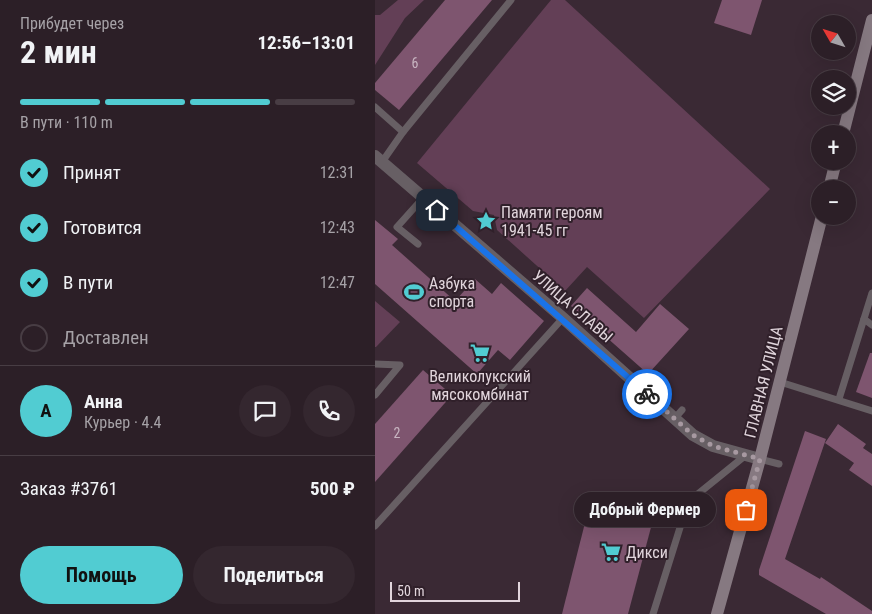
<!DOCTYPE html>
<html lang="ru">
<meta charset="utf-8">
<style>
:root{--surface:#2c1f27;--page:#34272f;--text:#f1f3f6;--muted:#a6a2a7;--line:#483d44;--accent:#51ccd2}
body{margin:0;font-family:"Roboto Condensed",sans-serif;background:var(--page);color:var(--text);height:100vh;display:flex;flex-direction:column;font-size:19px;white-space:nowrap}
*{box-sizing:border-box;margin:0}
p{font-size:16px;color:var(--muted)}
.icon{flex:none;width:28px;height:28px;fill:none;stroke:currentColor;stroke-width:2;stroke-linecap:round;stroke-linejoin:round}
.map{position:relative;flex:1;overflow:hidden}
.sheet{display:flex;flex-direction:column;background:var(--surface);width:375px}
.sheet>*{flex:none}
.needle{width:32px;rotate:309deg}
.tools{position:absolute;left:436px;top:15px;display:grid;gap:10px}
.tools a{display:grid;place-items:center;width:45px;height:45px;border-radius:50%;background:var(--surface);box-shadow:0 5px 20px #0002,0 0 0 1px var(--line);font-size:25px}
.scale{position:absolute;left:15px;bottom:12px;width:130px;box-sizing:border-box;padding-left:5px;border:2px solid #e1d5dc;border-top:0;font-size:14px;line-height:18px;white-space:nowrap;color:#e1d5dc;-webkit-text-stroke:4px #30202a;paint-order:stroke}
.pin{position:absolute;display:grid;place-items:center;width:42px;height:42px;color:#fff;margin:-21px;border-radius:10px;box-shadow:0 2px 8px #0006}
.courier{position:absolute;display:grid;place-items:center;width:50px;height:50px;margin:-25px;border:4px solid #1a73e8;border-radius:50%;background:#fff;color:#222;box-shadow:0 1px 6px #0007}
.bubble{position:absolute;height:35px;border-radius:18px;background:var(--surface);box-shadow:0 5px 20px #0002,0 0 0 1px var(--line);font-size:16px;font-weight:700;line-height:35px;text-align:center}
.summary em{font-style:normal;font-weight:700}
.summary div{display:flex;flex-direction:column-reverse}
.summary{display:flex;align-items:center;justify-content:space-between;height:85px;padding:0 20px}
h1{font-size:32px;font-weight:700;line-height:38px}
.bar{display:grid;grid-template-columns:repeat(4,1fr);gap:8px 5px;align-content:center;height:60px;padding:0 20px}
.bar i{height:6px;border-radius:4px;background:var(--line)}
.bar .selected{background:var(--accent)}
.bar p{grid-column:span 4}
.line{display:flex;align-items:center;gap:12px;padding:0 20px;border-top:1px solid var(--line)}
.line div{flex:1}
.round{display:grid;place-items:center;flex:none;width:52px;height:52px;border-radius:26px;background:var(--page)}
ol{padding:0 20px;list-style:none}
li{display:flex;align-items:center;gap:15px;height:55px}
li p{margin-inline-start:auto}
li .icon{padding:5px;border-radius:50%;background:var(--accent);color:#111;stroke-width:4}
li:last-child{color:var(--muted)}
li i{width:28px;height:28px;border:2px solid var(--line);border-radius:50%}
.cta{display:flex;gap:10px;margin-top:auto;padding:10px 20px}
.cta a{flex:1;height:58px;border-radius:30px;background:var(--accent);color:#111;font-size:20px;font-weight:700;line-height:58px;text-align:center}
.cta a+a{background:var(--page);color:var(--text)}
main{display:flex;flex:1;min-height:0}
.map>svg:first-child{display:block}
</style>
<main>
<section class="sheet">
<div class="summary"><div><h1>2 мин</h1><p>Прибудет через</p></div><em>12:56–13:01</em></div>
<div class="bar"><i class="selected"></i><i class="selected"></i><i class="selected"></i><i></i><p>В пути · 110 m</p></div>
<ol>
<li><svg class="icon" aria-label="check" viewBox="0 0 24 24"><path d="M5 12l5 5 9-10"/></svg>Принят<p>12:31</p></li>
<li><svg class="icon" aria-label="check" viewBox="0 0 24 24"><path d="M5 12l5 5 9-10"/></svg>Готовится<p>12:43</p></li>
<li><svg class="icon" aria-label="check" viewBox="0 0 24 24"><path d="M5 12l5 5 9-10"/></svg>В пути<p>12:47</p></li>
<li><i></i>Доставлен</li>
</ol>
<div class="line" style="height:90px"><b class="round" style="background:var(--accent);color:#111">А</b><div><b>Анна</b><p>Курьер · 4.4</p></div><a class="round"><svg class="icon" aria-label="chat" viewBox="0 0 24 24"><path d="M4 5h16v11H9l-5 4z"/></svg></a><a class="round"><svg class="icon" aria-label="phone" viewBox="0 0 24 24"><path d="M5 4h4l2 5-3 2q2 4 5 5l2-3 5 2v4C11 20 4 13 5 4z"/></svg></a></div>
<div class="line" style="height:65px"><div>Заказ #3761</div><b>500 ₽</b></div>
<div class="cta"><a>Помощь</a><a>Поделиться</a></div>
</section>
<div class="map">
<svg width="497" height="614" viewBox="0 0 497 614">
<rect width="100%" height="100%" fill="#3a2934"/>
<!-- green -->
<g fill="#633f56">
<path d="M23,0H49L30,18L0,65V15H5Z"/>
<path d="M176,0H190L395,189L269,318L212,267L190,291L122,230L119,215L98,211L42,163Z"/>
<path d="M0,301L25,322L1,347H0Z"/>
</g>
<!-- building -->
<g fill="#7e556f">
<path d="M70,0H117L24,110L0,90V83Z"/>
<path d="M347,0H387L376,35L339,23Z"/>
<path d="M0,220L23,239L17,245L80,301L100,279L117,294L126,283L169,321L135,360L123,350L102,374L0,284Z"/>
<path d="M212,288L261,332L285,304L314,329L273,374L196,306Z"/>
<path d="M495,353H497V398L481,392Z"/>
<path d="M48,370L77,395L0,482V424Z"/>
<path d="M463,424L491,444L488,448L497,454V486L474,470L479,463L450,443Z"/>
<path d="M430,431L451,439L410,559L445,579L446,577L497,611V614H451L384,575V570Z"/>
<path d="M216,499L279,516L253,614H187Z"/>
</g>
<g fill="none" stroke-linecap="round" stroke-linejoin="round">
<!-- service -->
<g stroke="#675f64" stroke-width="7">
<path d="M0,107L28,132"/>
<path d="M7,162L28,132L136,0"/>
<path d="M43,244L22,227L48,198"/>
<path d="M489,319L497,325"/>
<path d="M0,364L25,365L0,395"/>
<path d="M405,382L497,411"/>
<path d="M464,399L497,293"/>
<path d="M300,418L307,410"/>
<path d="M385,459L404,464"/>
<path d="M0,526L188,318"/>
<path d="M278,614L313,502L371,455"/>
</g>
<!-- minor -->
<path stroke="#675f64" stroke-width="12" d="M0,156L188,318L318,435L338,446L385,459"/>
<!-- secondary -->
<g stroke="#867981" stroke-width="12">
<path d="M468,134L497,20"/>
<path d="M454,189L461,161"/>
<path d="M342,614L385,459L447,216"/>
</g>
</g>
<g fill="none" stroke-linecap="round" stroke-linejoin="round">
<!-- done -->
<path stroke="#a799a1" stroke-width="5" stroke-dasharray="0 9" d="M272,394L318,435L338,446L385,459L371,510"/>
<!-- route -->
<path stroke="#1a73e8" stroke-width="6" d="M62,210L272,394"/>
</g>
<!-- icons -->
<defs>
<symbol id="sight-bare" viewBox="-9 -9 18 18"><path d="M0-6L1.8-2.2L6-1.7L2.9 1.2L3.7 5.4L0 3.3L-3.7 5.4L-2.9 1.2L-6-1.7L-1.8-2.2Z" fill="#51ccd2" stroke="#30202a" stroke-width="2.5" paint-order="stroke"/></symbol>
<symbol id="stadium-bare" viewBox="-9 -9 18 18"><path d="M0-5a6.5 5 0 1 0 0 10a6.5 5 0 1 0 0-10ZM-3.5-1.8h7v3.6h-7Z" fill="#51ccd2" stroke="#30202a" stroke-width="2.5" paint-order="stroke"/></symbol>
<symbol id="supermarket-bare" viewBox="-9 -9 18 18"><path d="M-6-5.5h2.5l.6 2H6L4.5 2H-2.5L-4.4-4H-6ZM-1.5 3.2a1.3 1.3 0 1 0 .1 0ZM3 3.2a1.3 1.3 0 1 0 .1 0Z" fill="#51ccd2" stroke="#30202a" stroke-width="2.5" paint-order="stroke"/></symbol>
</defs>
<g fill-rule="evenodd">
<use href="#sight-bare" x="97" y="207" width="28" height="28"/>
<use href="#stadium-bare" x="25" y="278" width="28" height="28"/>
<use href="#supermarket-bare" x="91" y="339" width="28" height="28"/>
<use href="#supermarket-bare" x="222" y="538" width="28" height="28"/>
</g>
<g text-anchor="middle" stroke-width="4" stroke-linejoin="round" paint-order="stroke">
<!-- number labels -->
<g font-size="14" fill="#c8b5c1">
<text x="40" y="68">6</text>
<text x="22" y="438">2</text>
</g>
<!-- poi labels -->
<g font-size="16" fill="#e1d5dc" stroke="#30202a" text-anchor="start">
<text x="126" y="218">Памяти героям<tspan x="126" dy="18">1941-45 гг</tspan></text>
<text x="54" y="289">Азбука<tspan x="54" dy="18">спорта</tspan></text>
<text x="105" y="382" text-anchor="middle">Великолукский<tspan x="105" dy="18">мясокомбинат</tspan></text>
<text x="251" y="558">Дикси</text>
</g>
<!-- street labels -->
<g font-size="16" fill="#e1d5dc" stroke="#30202a">
<text transform="translate(198 306) rotate(41)" y="6">УЛИЦА СЛАВЫ</text>
<text transform="translate(388 382) rotate(-76)" y="6">ГЛАВНАЯ УЛИЦА</text>
</g>
</g>
</svg>
<div class="tools">
<a><svg class="needle" viewBox="-14 -14 28 28"><path d="M0-13l5 13h-10z" fill="#e53935"/><path d="M0 13l5-13h-10z" fill="#a6a2a7"/></svg></a>
<a><svg class="icon" aria-label="layers" viewBox="0 0 24 24"><path d="M12 4l9 5-9 5-9-5zM3 14l9 5 9-5"/></svg></a>
<a>+</a>
<a>−</a>
</div>
<div class="scale">50 m</div>
<div class="pin" style="left:371px;top:510px;background:#ea580c"><svg class="icon" aria-label="bag" viewBox="0 0 24 24"><path d="M5 8h14l-1 12H6zM9 8a3 3 0 0 1 6 0"/></svg></div>
<div class="pin" style="left:62px;top:210px;background:#1f2937"><svg class="icon" aria-label="home" viewBox="0 0 24 24"><path d="M3 11l9-7 9 7M6 9v11h12V9"/></svg></div>
<div class="courier" style="left:272px;top:394px"><svg class="icon" aria-label="bike" viewBox="0 0 24 24"><circle cx="6" cy="16" r="4"/><circle cx="18" cy="16" r="4"/><path d="M6 16l4-8h5l3 8M10 8l3 8H6M13 5h3"/></svg></div>
<div class="bubble" style="left:199px;top:492px;width:142px">Добрый Фермер</div>
</div>
</main>
